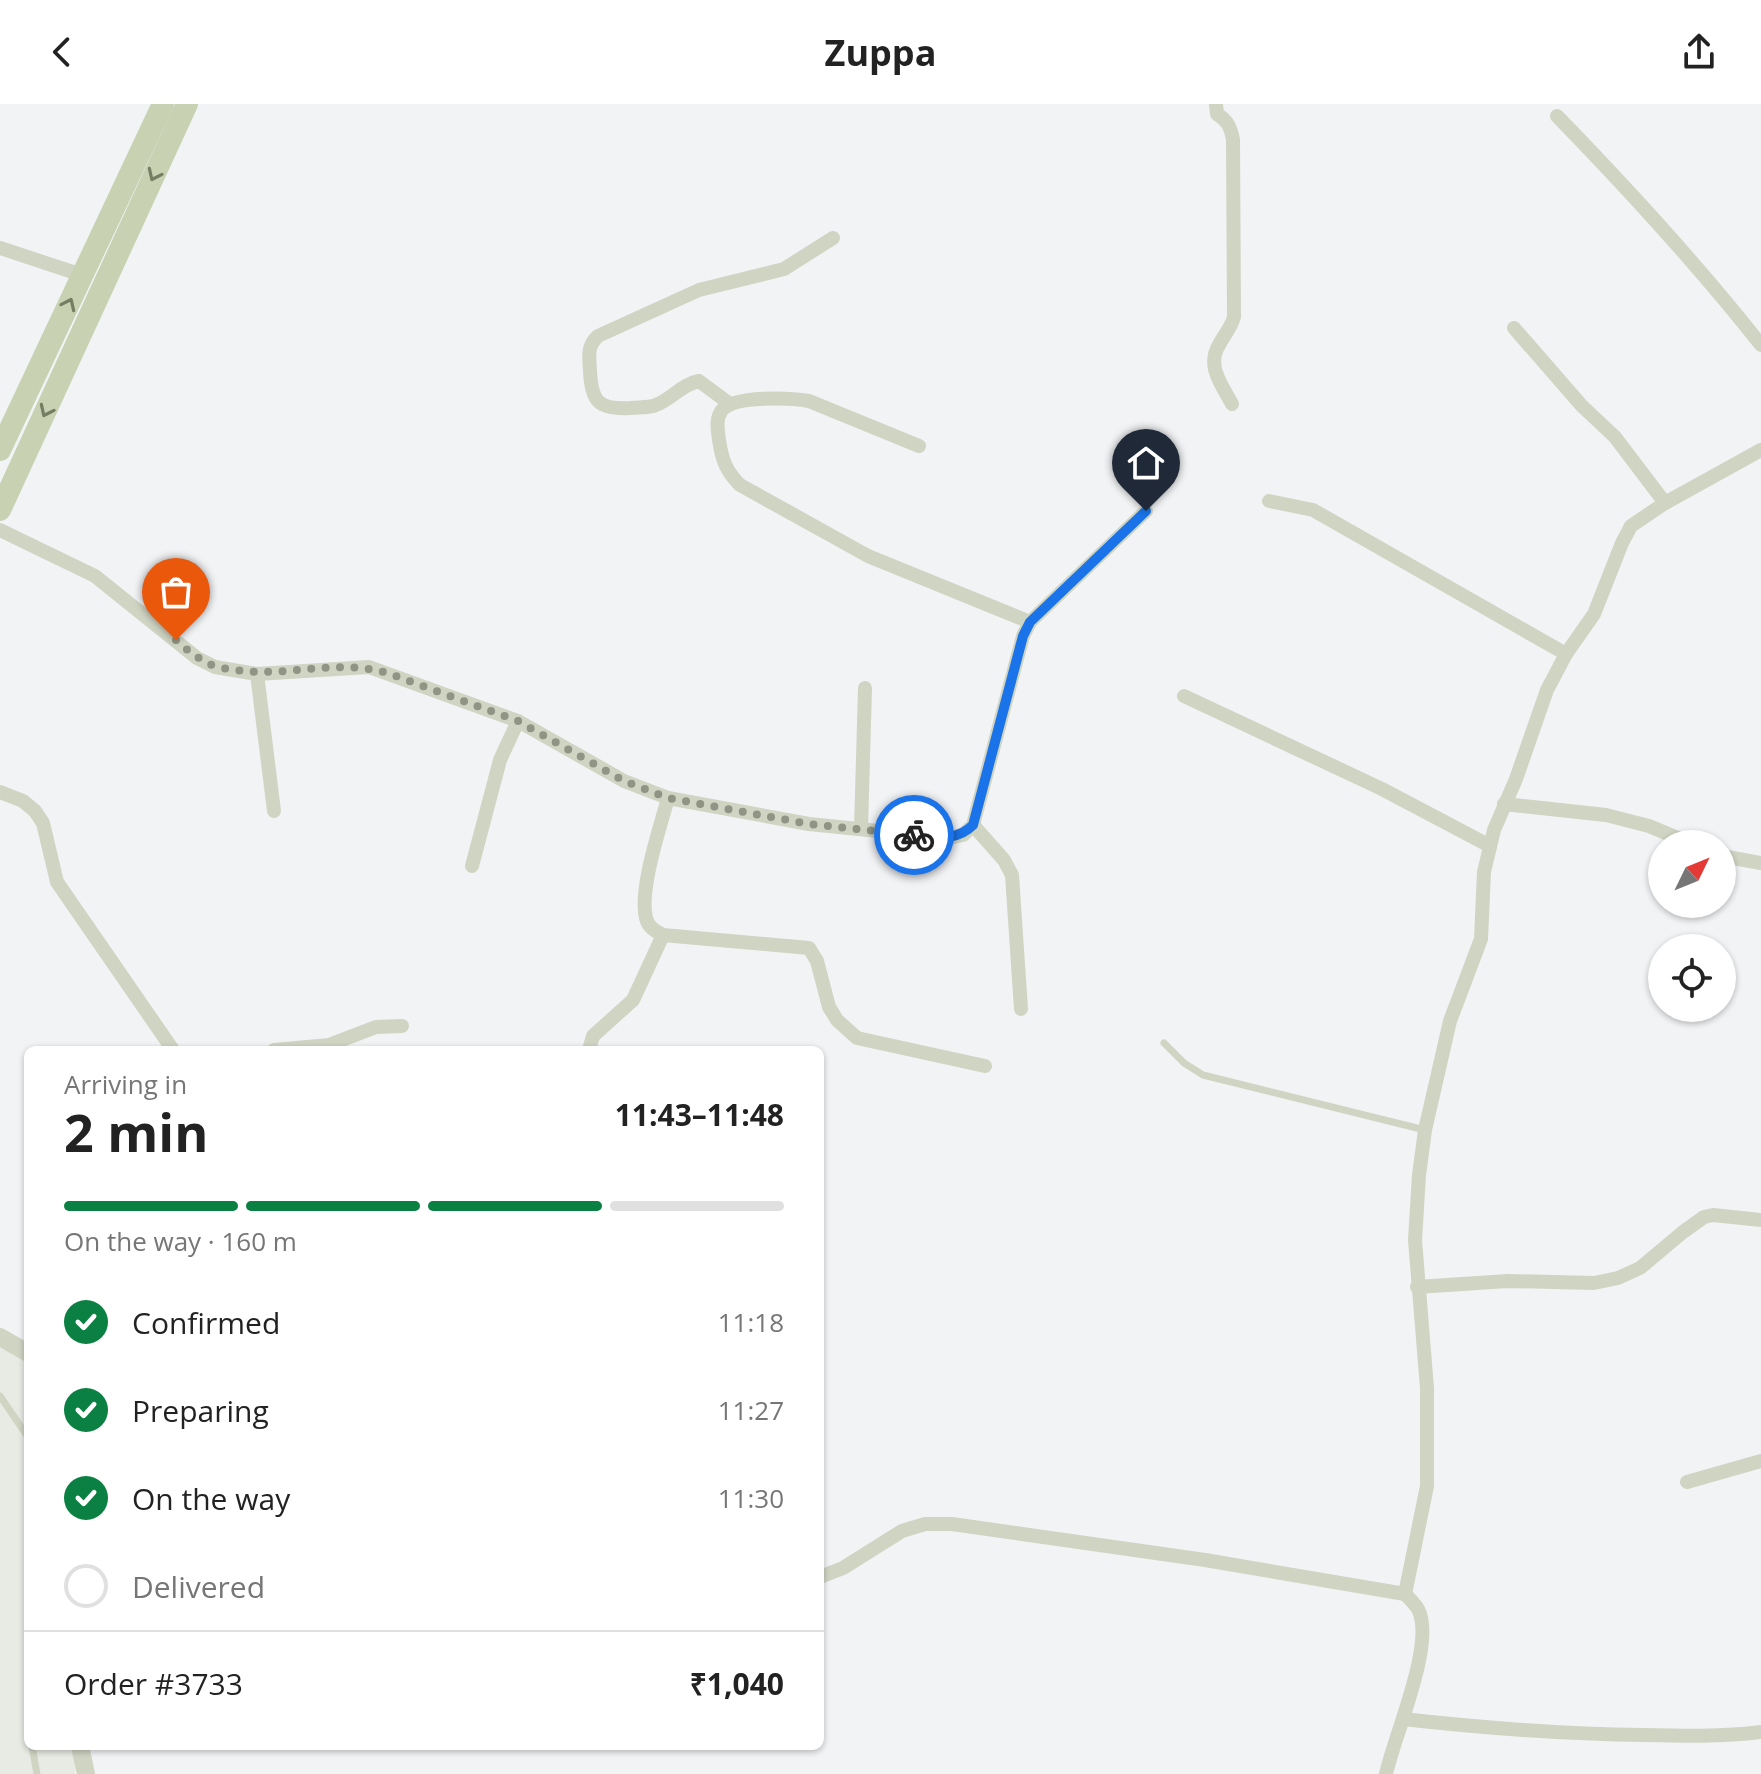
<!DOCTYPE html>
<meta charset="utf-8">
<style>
:root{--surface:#fff;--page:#f2f2f2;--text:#222;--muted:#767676;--line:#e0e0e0;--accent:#0b8043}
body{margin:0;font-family:"Open Sans",sans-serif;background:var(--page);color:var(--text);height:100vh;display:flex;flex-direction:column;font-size:30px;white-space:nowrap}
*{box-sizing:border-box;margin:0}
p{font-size:26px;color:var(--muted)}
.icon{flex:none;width:44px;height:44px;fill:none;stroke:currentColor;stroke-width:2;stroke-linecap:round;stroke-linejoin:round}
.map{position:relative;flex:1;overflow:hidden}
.side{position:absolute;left:24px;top:942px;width:800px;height:704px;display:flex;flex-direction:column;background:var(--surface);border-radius:12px;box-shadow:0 2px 6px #0004}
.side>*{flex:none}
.needle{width:52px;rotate:47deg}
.buttons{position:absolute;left:1648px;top:726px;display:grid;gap:16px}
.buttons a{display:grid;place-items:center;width:88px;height:88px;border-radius:50%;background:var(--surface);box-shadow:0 2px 6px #0004;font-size:40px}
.pin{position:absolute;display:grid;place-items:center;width:68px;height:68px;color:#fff;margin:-82px -34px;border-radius:50% 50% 50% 0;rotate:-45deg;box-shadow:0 0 8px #0007}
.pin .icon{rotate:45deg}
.courier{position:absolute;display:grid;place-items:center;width:80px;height:80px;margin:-40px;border:6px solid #1a73e8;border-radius:50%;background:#fff;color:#222;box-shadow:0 2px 10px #0007}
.overview em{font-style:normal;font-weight:700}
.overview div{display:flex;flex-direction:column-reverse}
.overview{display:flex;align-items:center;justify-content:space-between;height:136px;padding:0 40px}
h1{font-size:52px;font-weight:700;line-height:60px}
.bar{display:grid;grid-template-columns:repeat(4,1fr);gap:12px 8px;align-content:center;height:96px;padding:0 40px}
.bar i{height:10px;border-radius:6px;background:var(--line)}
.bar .active{background:var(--accent)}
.bar p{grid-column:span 4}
.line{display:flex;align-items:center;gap:20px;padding:0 40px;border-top:2px solid var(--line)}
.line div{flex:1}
ol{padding:0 40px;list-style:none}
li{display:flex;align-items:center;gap:24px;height:88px}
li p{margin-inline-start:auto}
li .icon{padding:8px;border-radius:50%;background:var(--accent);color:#fff;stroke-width:4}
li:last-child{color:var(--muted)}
li i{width:44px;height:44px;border:4px solid var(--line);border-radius:50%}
header{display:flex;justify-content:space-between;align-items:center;height:104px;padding:0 40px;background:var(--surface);font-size:36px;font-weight:700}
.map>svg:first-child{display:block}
</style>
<header><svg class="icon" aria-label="back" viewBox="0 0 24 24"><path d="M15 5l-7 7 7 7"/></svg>Zuppa<svg class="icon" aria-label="share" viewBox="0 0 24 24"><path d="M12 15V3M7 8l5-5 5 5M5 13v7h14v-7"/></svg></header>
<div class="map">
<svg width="1761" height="1670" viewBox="0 0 1761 1670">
<rect width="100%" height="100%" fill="#f2f3f5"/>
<!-- airport -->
<path fill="#e8eae4" d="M0,1244L22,1253L28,1263V1642H75V1670H0Z"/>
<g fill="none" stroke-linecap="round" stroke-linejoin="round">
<!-- service -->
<g stroke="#d0d4c3" stroke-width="7">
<path d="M1164,939L1184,959L1203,971L1425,1026"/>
<path d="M0,1292L28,1333"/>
<path d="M32,1642L37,1670"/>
</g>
<!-- minor -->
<g stroke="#d0d4c3" stroke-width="14">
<path d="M1216,0L1217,10C1228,17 1231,24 1233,36L1234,213C1231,224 1224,231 1219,241C1206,262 1222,281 1232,300"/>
<path d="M1557,12C1629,86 1697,160 1761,241"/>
<path d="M0,144L82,171"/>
<path d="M1514,224L1582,302L1615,333L1665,399"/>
<path d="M730,300L699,277C682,280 672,295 656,301C649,304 639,303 631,304C599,306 591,298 590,266C589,252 587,242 598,232L699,186L784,165L833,134"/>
<path d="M919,342L809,297C791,294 735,291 722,306C715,315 718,326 719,336C722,356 726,367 740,381L868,452L1030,518"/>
<path d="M1269,397L1313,406L1566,550"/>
<path d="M0,426L95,472L197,554L215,563L257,570L369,563L518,617L624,677L668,694L809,720L948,734L963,731L973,721L1023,532L1030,518L1146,407"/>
<path d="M257,570L274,707"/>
<path d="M1184,592L1382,685L1490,742"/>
<path d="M0,688L23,697L35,707L43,719L57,778L173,946"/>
<path d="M668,694C660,724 639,785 646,814C648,823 655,827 663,831L809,844L817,857L829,903L837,916L857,934L985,962"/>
<path d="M1504,700L1606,711L1649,722L1692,740"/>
<path d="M973,721L1004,756L1012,771L1021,905"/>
<path d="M861,725L865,584"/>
<path d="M1722,752L1761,759"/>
<path d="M472,762L500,656L518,617"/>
<path d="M274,946L329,941L376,923L402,922"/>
<path d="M589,946L593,932L633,896L663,831"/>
<path d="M1417,1183L1508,1177L1594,1179L1618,1174L1640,1164L1683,1128L1704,1113L1713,1111L1761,1116"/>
<path d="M1687,1378L1761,1357"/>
<path d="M820,1473L843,1464L902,1427L925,1420H952L1205,1456L1405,1490C1410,1495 1415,1500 1418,1505C1436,1539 1394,1632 1386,1670"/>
<path d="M1405,1490L1427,1382V1284L1415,1136L1419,1071L1425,1026L1450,917L1481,835L1484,768L1494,726L1516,675L1547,586L1566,550L1594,510L1622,439L1631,422L1665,399L1761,346"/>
<path d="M1403,1615C1483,1624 1563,1630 1644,1631C1682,1632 1723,1633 1761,1628"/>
</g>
<!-- tertiary -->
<g stroke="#d0d4c3" stroke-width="18">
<path d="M0,1233L28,1249"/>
<path d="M80,1642L86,1670"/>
</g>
<!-- primary -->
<g stroke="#c8d1b2" stroke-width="22">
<path d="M0,346L163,0"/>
<path d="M0,406L187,0"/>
</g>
</g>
<!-- one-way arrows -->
<defs><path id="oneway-chevron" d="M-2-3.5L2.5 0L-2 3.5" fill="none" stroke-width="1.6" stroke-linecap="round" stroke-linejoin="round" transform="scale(2)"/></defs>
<g stroke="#767d63">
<use href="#oneway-chevron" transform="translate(154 71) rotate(115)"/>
<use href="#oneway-chevron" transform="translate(69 200) rotate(-65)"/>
<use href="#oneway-chevron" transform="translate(46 307) rotate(115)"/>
</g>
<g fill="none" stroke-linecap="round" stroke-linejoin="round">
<!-- done -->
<path stroke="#8f9485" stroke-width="8" stroke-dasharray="0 14.4" d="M176,536C187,546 198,555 212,561C219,564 228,565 236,566C288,574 340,553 390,570L518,617L624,677L668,694L809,720L914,731"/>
<!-- route -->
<path stroke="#1a73e8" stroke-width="10" d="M914,731C936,733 956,738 973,721L1023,532L1030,518L1146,407"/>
</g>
</svg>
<div class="buttons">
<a><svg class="needle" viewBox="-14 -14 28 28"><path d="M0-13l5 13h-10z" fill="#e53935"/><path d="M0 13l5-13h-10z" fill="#767676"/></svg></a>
<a><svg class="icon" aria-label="locate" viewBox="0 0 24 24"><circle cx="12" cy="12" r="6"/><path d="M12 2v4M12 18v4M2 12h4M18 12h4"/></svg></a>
</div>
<div class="pin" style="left:176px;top:536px;background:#ea580c"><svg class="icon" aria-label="bag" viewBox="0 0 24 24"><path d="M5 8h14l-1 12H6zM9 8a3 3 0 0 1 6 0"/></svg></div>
<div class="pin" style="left:1146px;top:407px;background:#1f2937"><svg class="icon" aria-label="home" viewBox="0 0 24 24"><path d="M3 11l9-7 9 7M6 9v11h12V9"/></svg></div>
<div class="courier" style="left:914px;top:731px"><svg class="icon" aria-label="bike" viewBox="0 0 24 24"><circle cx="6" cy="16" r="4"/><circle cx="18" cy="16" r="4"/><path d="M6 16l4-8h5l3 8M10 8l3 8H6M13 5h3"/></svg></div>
<section class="side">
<div class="overview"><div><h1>2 min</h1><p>Arriving in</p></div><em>11:43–11:48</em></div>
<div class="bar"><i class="active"></i><i class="active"></i><i class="active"></i><i></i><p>On the way · 160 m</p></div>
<ol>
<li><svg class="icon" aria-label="check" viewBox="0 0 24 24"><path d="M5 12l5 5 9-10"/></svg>Confirmed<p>11:18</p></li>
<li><svg class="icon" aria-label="check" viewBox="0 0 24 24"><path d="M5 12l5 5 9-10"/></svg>Preparing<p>11:27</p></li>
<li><svg class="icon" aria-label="check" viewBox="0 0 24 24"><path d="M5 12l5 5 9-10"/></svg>On the way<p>11:30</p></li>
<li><i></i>Delivered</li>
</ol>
<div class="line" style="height:104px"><div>Order #3733</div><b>₹1,040</b></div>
</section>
</div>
